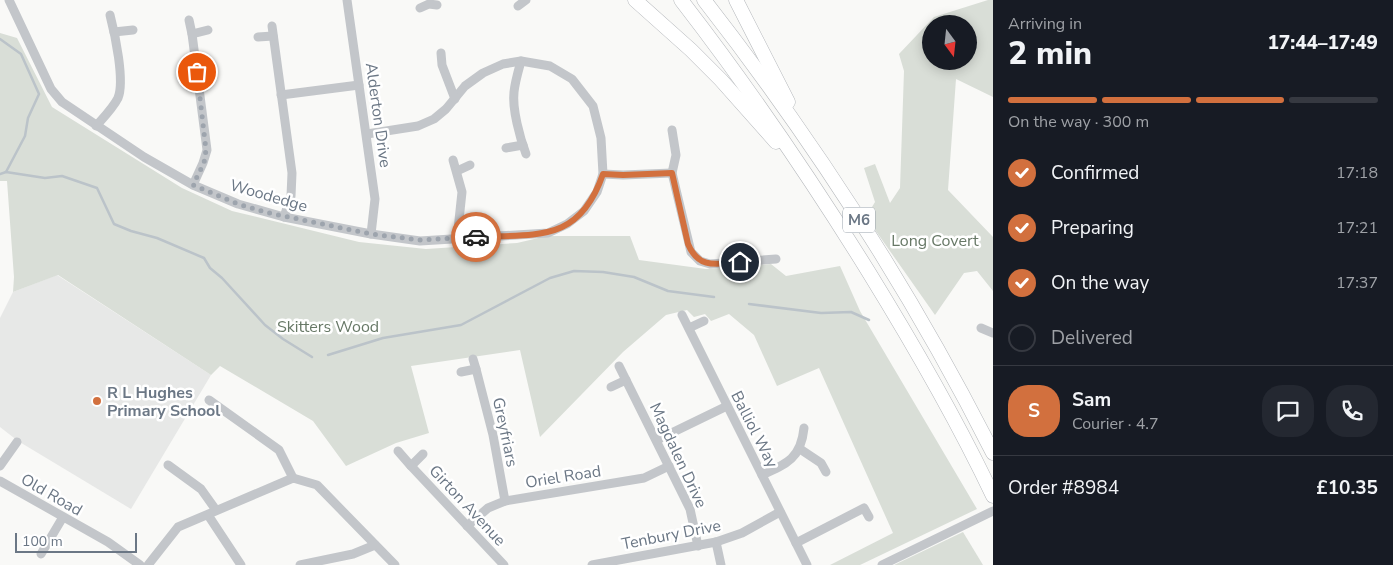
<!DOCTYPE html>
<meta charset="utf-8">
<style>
:root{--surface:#171b24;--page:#242831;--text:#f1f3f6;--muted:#9ea1a6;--line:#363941;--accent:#d2703e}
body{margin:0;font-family:"Nunito Sans",sans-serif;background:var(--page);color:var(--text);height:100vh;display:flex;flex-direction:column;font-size:19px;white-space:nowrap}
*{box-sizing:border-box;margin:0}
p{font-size:16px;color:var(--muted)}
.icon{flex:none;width:28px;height:28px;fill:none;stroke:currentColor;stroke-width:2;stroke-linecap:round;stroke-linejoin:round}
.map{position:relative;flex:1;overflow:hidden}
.drawer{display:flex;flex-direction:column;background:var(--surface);width:400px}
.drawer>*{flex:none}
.needle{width:32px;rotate:165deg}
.fabs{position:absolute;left:922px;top:15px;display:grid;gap:10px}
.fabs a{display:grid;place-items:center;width:55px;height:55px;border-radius:50%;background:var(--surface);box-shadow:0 2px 12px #0003;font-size:25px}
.scale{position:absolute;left:15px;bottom:12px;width:122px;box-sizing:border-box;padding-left:5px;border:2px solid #6b7785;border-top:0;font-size:14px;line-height:18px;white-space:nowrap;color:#6b7785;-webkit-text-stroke:4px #fff;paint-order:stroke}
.pin{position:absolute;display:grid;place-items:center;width:42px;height:42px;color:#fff;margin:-21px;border:2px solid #fff;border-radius:50%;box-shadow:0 1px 5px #0007}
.courier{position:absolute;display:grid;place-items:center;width:50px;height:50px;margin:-25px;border:4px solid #d2703e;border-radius:50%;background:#fff;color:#222;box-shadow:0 1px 6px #0007}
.headline em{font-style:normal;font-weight:800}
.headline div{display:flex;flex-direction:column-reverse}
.headline{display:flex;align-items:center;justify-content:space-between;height:85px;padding:0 15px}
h1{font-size:32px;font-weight:800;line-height:38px}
.bar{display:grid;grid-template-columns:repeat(4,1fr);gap:8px 5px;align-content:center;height:60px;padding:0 15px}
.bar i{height:6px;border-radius:4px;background:var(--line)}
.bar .on{background:var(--accent)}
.bar p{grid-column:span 4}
.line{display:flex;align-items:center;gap:12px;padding:0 15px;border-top:1px solid var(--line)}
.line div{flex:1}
.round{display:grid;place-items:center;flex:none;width:52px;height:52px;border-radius:20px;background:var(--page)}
ol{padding:0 15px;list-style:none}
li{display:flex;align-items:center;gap:15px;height:55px}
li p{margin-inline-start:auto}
li .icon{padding:5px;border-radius:50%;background:var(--accent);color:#fff;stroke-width:4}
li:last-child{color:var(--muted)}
li i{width:28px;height:28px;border:2px solid var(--line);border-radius:50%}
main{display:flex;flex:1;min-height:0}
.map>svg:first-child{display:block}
</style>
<main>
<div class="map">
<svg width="993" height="565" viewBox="0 0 993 565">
<rect width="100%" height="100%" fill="#f9f9f7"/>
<!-- built -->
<path fill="#e7e8e7" d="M57,275L211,375L131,509L18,441L0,427V318L13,292Z"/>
<!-- green -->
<g fill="#d9ded7" fill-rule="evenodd">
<path d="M988,0H993V97L956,79L948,190L993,237V291L977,271L964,273L935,315L866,217L875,202L864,168L875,164L890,203L900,188L904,71L899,54L934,17ZM931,24H969V61H931Z"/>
<path d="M0,33L17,38L52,107L182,188L232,211L359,242L426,249L517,243L547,236H630L639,260L706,269L771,264L786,276L840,266L860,311L977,509L860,565H830L893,533L819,368L777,386L754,335L729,314L711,321L705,314L694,317L687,310L666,315L623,352L540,437L520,350L411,366L429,433L396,443L346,466L313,421L220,366L211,375L58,275L13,292L14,277L7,181H0Z"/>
<path d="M963,532L983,565H894Z"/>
</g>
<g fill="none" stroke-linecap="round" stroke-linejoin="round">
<!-- stream -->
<g stroke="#bbc3c9" stroke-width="2.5">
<path d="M0,39L21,54L39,94L28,118L25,136L6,172"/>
<path d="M0,174L6,172L45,178L62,176L97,188L114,224L131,231L157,238L204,258L210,268L222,278L265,325L283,339L312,357"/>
<path d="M749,304L821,313L851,312L869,320"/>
<path d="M328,355L383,338L461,325L550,278L574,271L603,272L634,277L668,291L714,297"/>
</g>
<defs>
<g id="highway">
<path d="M635,0L691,50L721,80L776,142"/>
<path d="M681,0C749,88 809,176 868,271C913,344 956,418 993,496"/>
<path d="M704,0C814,141 912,293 993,453"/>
<path d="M736,0L788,102"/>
</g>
</defs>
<!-- highway casing -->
<use href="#highway" stroke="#b4b7bb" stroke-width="15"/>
<!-- minor -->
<g stroke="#c3c6ca" stroke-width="9">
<path d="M9,0L51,89L62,102L144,157L193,185L238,204L284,217L371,234L420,241L548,233L567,224L584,211L597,192L603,174L601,138L593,106L572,79L550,66L521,61L503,64L483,73L465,86L446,109L434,119L418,126L367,134"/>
<path d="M347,0L375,199L371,234"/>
<path d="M518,6L526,0"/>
<path d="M420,8L429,4L437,5"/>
<path d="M189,20L192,34L207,150L203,163L193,185"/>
<path d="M272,26L292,173L291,196L284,217"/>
<path d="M114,32L133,30"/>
<path d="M192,34L208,30"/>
<path d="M258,37L273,36"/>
<path d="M441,53L442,65L455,99"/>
<path d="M521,61C518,72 515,82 514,92C512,109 520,138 526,154"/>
<path d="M281,95L359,85"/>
<path d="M96,126C104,117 113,108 118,98C125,81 115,34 110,15"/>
<path d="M672,130L676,155L672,173L691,252L700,261L710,264L776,259"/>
<path d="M506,148L523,145"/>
<path d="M453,160L462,192L457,239"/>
<path d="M457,171L470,165"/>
<path d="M603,174L623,175L672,173"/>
<path d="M682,315L807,565"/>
<path d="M689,328L704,321"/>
<path d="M981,328L993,333"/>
<path d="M619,366L690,509L698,546"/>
<path d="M476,369L493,435L505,501"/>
<path d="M461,372L476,369L473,359"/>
<path d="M611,387L626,380"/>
<path d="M209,400L279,450L293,478"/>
<path d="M657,440L727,406"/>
<path d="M800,449L821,463L826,472"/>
<path d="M398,451L411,466L423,454"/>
<path d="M168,465L201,489L216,510"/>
<path d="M0,466L17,442"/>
<path d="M411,466L504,565"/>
<path d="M762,475C787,464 801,458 804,428"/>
<path d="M0,481L108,542L140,565"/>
<path d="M208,515L241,565"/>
<path d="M467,526L488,508L505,501L644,478L669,466"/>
<path d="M716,542L721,565"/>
<path d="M796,543L864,508L869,517"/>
<path d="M41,554L63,517"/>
<path d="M148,565L178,527L293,478L317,485L395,565"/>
<path d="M300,565L353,554L375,545"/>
<path d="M592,565L716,542L742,533L780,512"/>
<path d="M882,565L993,511"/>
</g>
<!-- highway -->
<use href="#highway" stroke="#fff" stroke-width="14"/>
</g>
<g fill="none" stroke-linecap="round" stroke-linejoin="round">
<!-- done -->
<path stroke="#9da4ad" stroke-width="5" stroke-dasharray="0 9" d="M197,72L206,150L204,163L193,185L238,204L269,213L371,234L420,240L476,237"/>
<!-- route -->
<path stroke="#d2703e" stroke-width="6" d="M476,237C538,234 579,243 603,174L623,175L672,173L688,244C699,270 717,264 740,262"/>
</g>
<!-- markers -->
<circle fill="#d2703e" stroke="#fff" stroke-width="2" cx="97" cy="401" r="5"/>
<g text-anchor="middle" stroke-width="5" stroke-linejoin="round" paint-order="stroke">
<!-- shield labels -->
<rect fill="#fff" stroke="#97a0aa" stroke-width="1" x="843" y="207.5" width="32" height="25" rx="4"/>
<g font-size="15" font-weight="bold" fill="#6b7785">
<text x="859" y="225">M6</text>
</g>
<!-- street labels -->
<g font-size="16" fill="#6b7785" stroke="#fff">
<text transform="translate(379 115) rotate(82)" y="6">Alderton Drive</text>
<text transform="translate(269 195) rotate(16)" y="6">Woodedge</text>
<text transform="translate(755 429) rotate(63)" y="6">Balliol Way</text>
<text transform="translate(506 432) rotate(78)" y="6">Greyfriars</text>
<text transform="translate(679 455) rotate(65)" y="6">Magdalen Drive</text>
<text transform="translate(563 476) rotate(-9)" y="6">Oriel Road</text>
<text transform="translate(52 494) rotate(30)" y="6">Old Road</text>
<text transform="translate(468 505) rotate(47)" y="6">Girton Avenue</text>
<text transform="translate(671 534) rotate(-11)" y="6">Tenbury Drive</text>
</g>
<!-- park labels -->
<g font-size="16" fill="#677866" stroke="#fff">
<text x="935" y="246">Long Covert</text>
<text x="328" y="332">Skitters Wood</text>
</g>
<!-- poi labels -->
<g font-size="16" font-weight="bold" fill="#6b7785" stroke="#fff" text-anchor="start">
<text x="107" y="398">R L Hughes<tspan x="107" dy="18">Primary School</tspan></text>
</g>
</g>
</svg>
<div class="fabs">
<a><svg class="needle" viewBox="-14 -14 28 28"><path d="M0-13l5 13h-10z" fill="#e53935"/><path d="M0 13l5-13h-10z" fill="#9ea1a6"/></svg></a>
</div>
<div class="scale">100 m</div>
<div class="pin" style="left:197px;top:72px;background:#ea580c"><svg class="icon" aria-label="bag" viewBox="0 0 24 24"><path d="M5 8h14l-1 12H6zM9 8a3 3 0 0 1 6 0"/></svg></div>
<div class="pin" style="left:740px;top:262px;background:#1f2937"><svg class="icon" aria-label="home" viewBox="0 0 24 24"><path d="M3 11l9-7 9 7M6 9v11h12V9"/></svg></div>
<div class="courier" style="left:476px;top:237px"><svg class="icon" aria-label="car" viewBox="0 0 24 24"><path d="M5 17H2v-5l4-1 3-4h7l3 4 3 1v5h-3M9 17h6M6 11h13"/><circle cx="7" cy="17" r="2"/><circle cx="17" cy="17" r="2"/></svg></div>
</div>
<section class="drawer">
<div class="headline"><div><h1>2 min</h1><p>Arriving in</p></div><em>17:44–17:49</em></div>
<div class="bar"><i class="on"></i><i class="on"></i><i class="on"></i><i></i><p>On the way · 300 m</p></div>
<ol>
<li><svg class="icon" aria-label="check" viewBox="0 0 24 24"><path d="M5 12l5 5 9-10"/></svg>Confirmed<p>17:18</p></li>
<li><svg class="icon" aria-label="check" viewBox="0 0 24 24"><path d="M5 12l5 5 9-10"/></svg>Preparing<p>17:21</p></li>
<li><svg class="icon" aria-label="check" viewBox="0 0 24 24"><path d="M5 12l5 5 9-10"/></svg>On the way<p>17:37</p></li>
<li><i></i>Delivered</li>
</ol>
<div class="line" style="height:90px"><b class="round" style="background:var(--accent);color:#fff">S</b><div><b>Sam</b><p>Courier · 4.7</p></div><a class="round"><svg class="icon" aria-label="chat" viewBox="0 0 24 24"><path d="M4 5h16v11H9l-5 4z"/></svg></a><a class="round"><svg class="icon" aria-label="phone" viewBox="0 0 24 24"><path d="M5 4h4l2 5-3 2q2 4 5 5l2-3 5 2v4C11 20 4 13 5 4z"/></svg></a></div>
<div class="line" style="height:65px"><div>Order #8984</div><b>£10.35</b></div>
</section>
</main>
